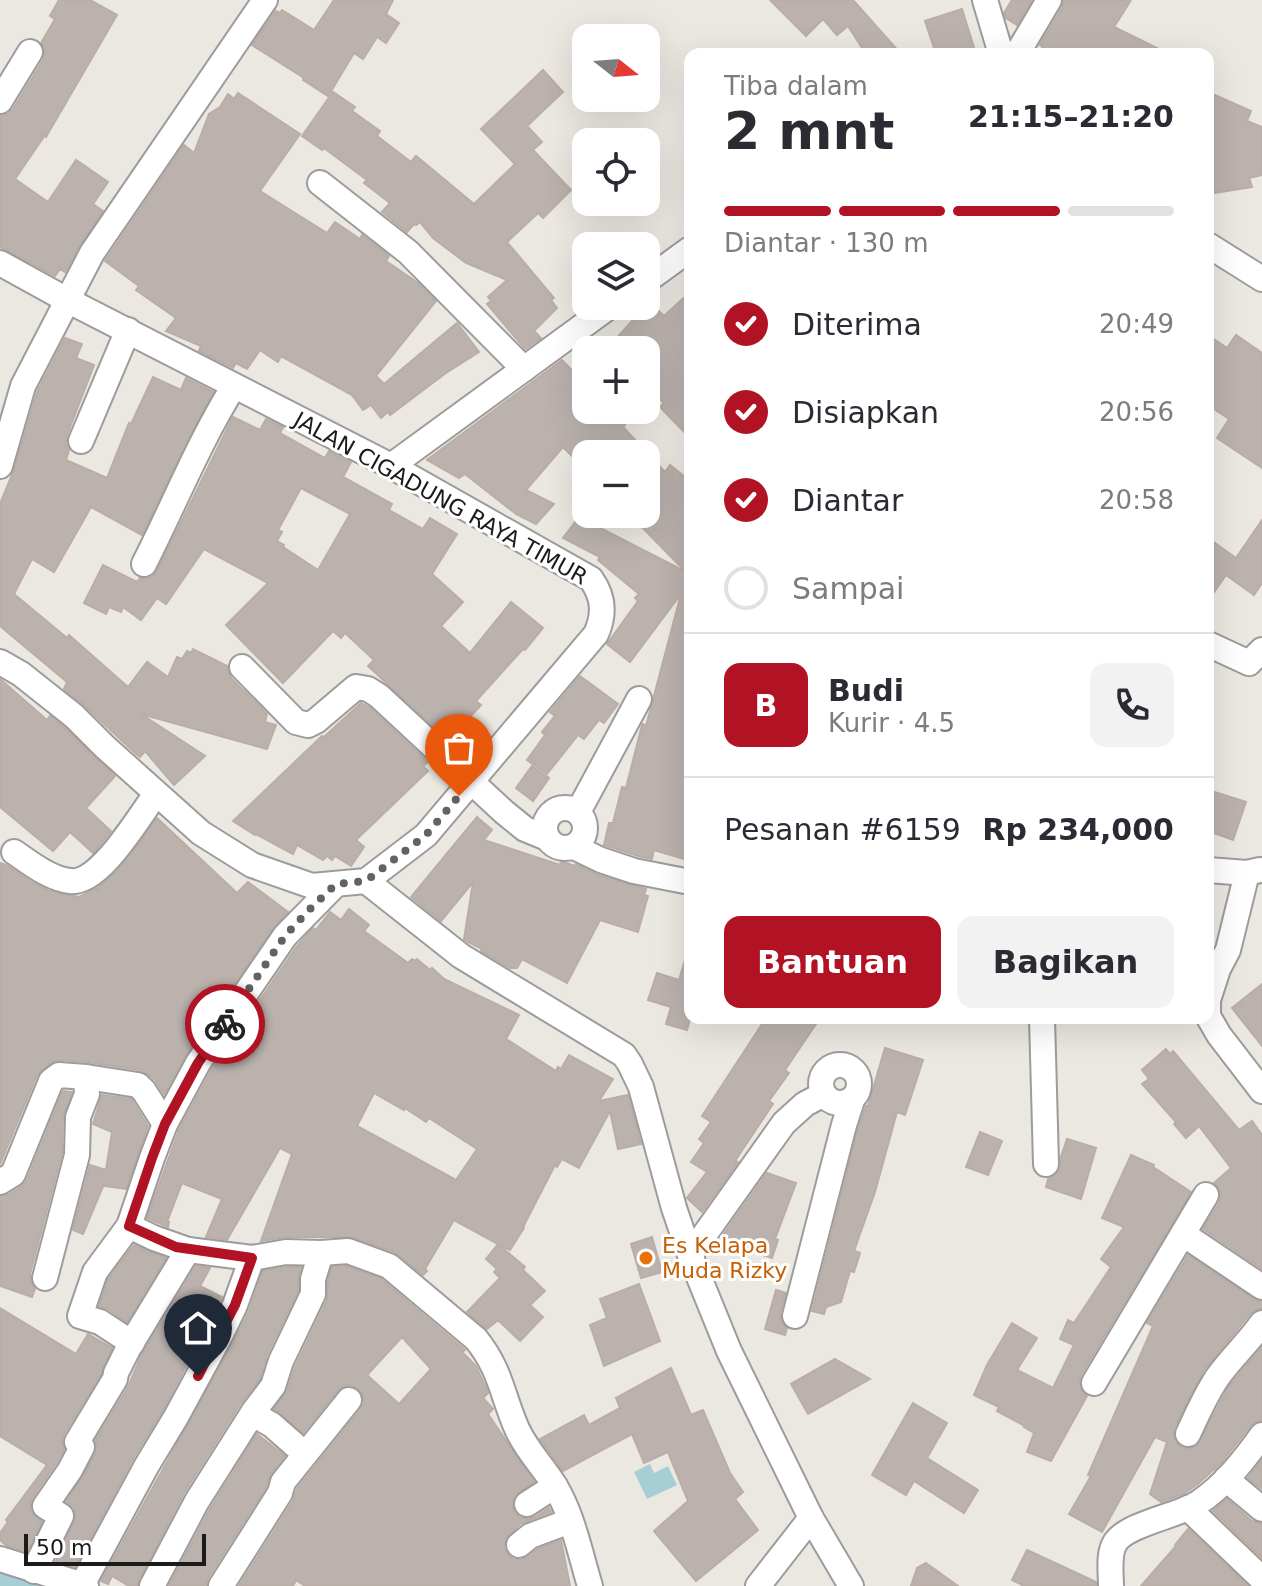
<!DOCTYPE html>
<html lang="id">
<meta charset="utf-8">
<style>
:root{--surface:#fff;--page:#f2f2f3;--text:#2b2b33;--muted:#7c7c81;--line:#e1e1e2;--accent:#b21324}
body{margin:0;font-family:"DejaVu Sans",sans-serif;background:var(--page);color:var(--text);height:100vh;display:flex;flex-direction:column;font-size:30px;white-space:nowrap}
*{box-sizing:border-box;margin:0}
p{font-size:26px;color:var(--muted)}
.icon{flex:none;width:44px;height:44px;fill:none;stroke:currentColor;stroke-width:2;stroke-linecap:round;stroke-linejoin:round}
.map{position:relative;flex:1;overflow:hidden}
.drawer{position:absolute;left:684px;top:48px;width:530px;height:976px;display:flex;flex-direction:column;background:var(--surface);border-radius:16px;box-shadow:0 8px 32px #0002}
.drawer>*{flex:none}
.needle{width:52px;rotate:107deg}
.tools{position:absolute;left:572px;top:24px;display:grid;gap:16px}
.tools a{display:grid;place-items:center;width:88px;height:88px;border-radius:16px;background:var(--surface);box-shadow:0 8px 32px #0002;font-size:40px}
.scale{position:absolute;left:24px;bottom:20px;width:182px;box-sizing:border-box;padding-left:8px;border:4px solid #1b1b1b;border-top:0;font-size:22px;line-height:28px;white-space:nowrap;color:#1b1b1b;-webkit-text-stroke:6px #fff;paint-order:stroke}
.pin{position:absolute;display:grid;place-items:center;width:68px;height:68px;color:#fff;margin:-82px -34px;border-radius:50% 50% 50% 0;rotate:-45deg;box-shadow:0 0 8px #0007}
.pin .icon{rotate:45deg}
.courier{position:absolute;display:grid;place-items:center;width:80px;height:80px;margin:-40px;border:6px solid #b21324;border-radius:50%;background:#fff;color:#222;box-shadow:0 2px 10px #0007}
.head em{font-style:normal;font-weight:700}
.head div{display:flex;flex-direction:column-reverse}
.head{display:flex;align-items:center;justify-content:space-between;height:136px;padding:0 40px}
h1{font-size:52px;font-weight:700;line-height:60px}
.bar{display:grid;grid-template-columns:repeat(4,1fr);gap:12px 8px;align-content:center;height:96px;padding:0 40px}
.bar i{height:10px;border-radius:6px;background:var(--line)}
.bar .on{background:var(--accent)}
.bar p{grid-column:span 4}
.line{display:flex;align-items:center;gap:20px;padding:0 40px;border-top:2px solid var(--line)}
.line div{flex:1}
.round{display:grid;place-items:center;flex:none;width:84px;height:84px;border-radius:16px;background:var(--page)}
ol{padding:0 40px;list-style:none}
li{display:flex;align-items:center;gap:24px;height:88px}
li p{margin-inline-start:auto}
li .icon{padding:8px;border-radius:50%;background:var(--accent);color:#fff;stroke-width:4}
li:last-child{color:var(--muted)}
li i{width:44px;height:44px;border:4px solid var(--line);border-radius:50%}
.primary-button{display:flex;gap:16px;margin-top:auto;padding:16px 40px}
.primary-button a{flex:1;height:92px;border-radius:16px;background:var(--accent);color:#fff;font-size:32px;font-weight:700;line-height:92px;text-align:center}
.primary-button a+a{background:var(--page);color:var(--text)}
.map>svg:first-child{display:block}
</style>
<div class="map">
<svg width="1262" height="1586" viewBox="0 0 1262 1586">
<rect width="100%" height="100%" fill="#ebe7e1"/>
<!-- water -->
<path fill="#a6cfd5" d="M650,1464L654,1473L668,1466L677,1485L647,1499L634,1472Z"/>
<g fill="none" stroke-linecap="round" stroke-linejoin="round">
<!-- river -->
<path stroke="#a6cfd5" stroke-width="44" d="M0,1576L19,1586"/>
</g>
<!-- building -->
<g fill="#bbb2ae" stroke="#bbada5" stroke-width="2" fill-rule="evenodd">
<path d="M59,0H90L117,15L46,137L45,135L15,179L48,202L76,160L108,182L93,204L103,211L80,245L65,272L60,269L55,276L0,247V116L8,114L13,109L43,60L45,52L41,43L55,19L50,16Z"/>
<path d="M334,0H393L386,14L399,23L386,43L377,37L363,59L354,53L328,96L303,80L304,78L252,45L276,11L280,13L282,10L314,30Z"/>
<path d="M770,0H853L901,54H866L848,26L837,35L823,19L806,36Z"/>
<path d="M1012,0H1032L1017,25L1006,18L1004,13Z"/>
<path d="M1064,0H1131L1114,27L1169,54H1038L1043,46L1040,45L1062,8Z"/>
<path d="M962,9L976,54H936L925,21Z"/>
<path d="M543,70L563,92L527,126L542,142L533,150L571,190L543,218L538,213L507,242L554,298L551,300L557,308L534,331L541,338L525,349L487,304L491,301L488,297L507,280L466,263L433,238L420,222L416,225L414,224L407,232L382,212L390,203L364,183L367,180L324,148L322,150L302,136L333,92L355,107L352,111L380,131L377,136L411,162L416,156L474,204L515,164L481,129Z"/>
<path d="M1208,92L1251,111L1247,121L1262,127V175L1249,178L1252,187L1208,194Z"/>
<path d="M238,93L300,134L260,191L327,233L335,222L360,239L362,235L389,256L386,261L418,283L436,301L376,376L384,384L457,323L479,352L446,373L390,415L388,412L381,418L371,405L363,410L352,395L281,356L278,362L260,350L247,369L236,363L233,368L199,351L201,346L166,331L176,318L136,290L139,286L105,261L184,145L194,153L209,114L220,107L228,94L234,99Z"/>
<path d="M690,292V438L660,407L664,403L646,387V350H606L649,302L664,316Z"/>
<path d="M1208,335L1227,348L1236,335L1262,353V468L1217,438L1229,419L1208,405Z"/>
<path d="M65,338L82,344L76,358L94,365L67,435L66,444L69,450L66,460L107,478L129,423L131,424L153,377L181,390L186,378L213,392L185,445L142,535L91,507L54,572L32,559L14,594L67,638L69,635L128,687L147,662L168,677L177,657L182,659L187,651L191,653L193,649L227,666L228,671L231,678L267,714L265,722L276,725L267,749L141,714L205,756L174,785L145,751L140,757L135,753L84,705L64,689L67,682L0,626V504L14,470L37,392Z"/>
<path d="M562,360L586,385V410H610L625,425L623,427L665,472L670,465L690,481V582L688,585H690V857L685,855L684,859L654,850L652,859L638,856L604,845L609,823H613L622,787L626,788L642,725L643,724L646,726L681,594L630,662L607,644L638,601L635,598L639,594L598,560L600,557L563,538L579,517L686,572L629,514H646V454H586V470L563,447L526,490L554,504L536,524L516,514L465,474L459,478L427,460Z"/>
<path d="M233,417L260,430L266,419L283,427L280,433L325,458L329,451L351,462L343,477L392,504L389,510L423,529L430,518L457,534L432,574L463,602L441,626L470,653L511,602L543,628L525,650L523,649L476,701L481,705L448,740L368,666L374,660L345,633L341,638L333,631L283,683L226,625L268,583L204,549L166,604L157,598L141,620L123,607L121,612L109,607L106,614L84,603L103,565L137,582L140,578L152,577L157,571ZM301,488L350,514L318,570L283,547L284,545L277,541L282,532L278,530Z"/>
<path d="M1262,520V583L1254,595L1226,575L1208,601V538L1236,558Z"/>
<path d="M580,676L618,704L604,723L599,720L584,739L578,735L547,774L527,760L545,735L542,732L555,716L550,712Z"/>
<path d="M0,679L47,720L50,716L64,727L115,776L86,808L111,831L93,853L70,832L53,851L0,807Z"/>
<path d="M361,703L370,708L428,762L423,766L428,771L356,840L364,847L351,866L335,856L332,860L327,856L323,860L297,845L293,854L256,834L255,835L233,821L322,736L324,737Z"/>
<path d="M532,766L549,778L533,801L516,788Z"/>
<path d="M1208,790L1246,802L1233,840L1208,831Z"/>
<path d="M477,817L492,830L484,840L560,865L561,861L575,866L576,864L596,874L646,889L644,895L648,896L638,932L600,920L567,983L522,959L517,968H510L481,951L482,949L468,942L464,939L473,882L441,921L411,897Z"/>
<path d="M157,818L237,893L248,882L288,912L273,928L186,1055L164,1094L155,1080L148,1074L140,1070L87,1062L60,1060L51,1063L37,1075L0,1164V863L6,865L33,883L49,891L79,897L95,889L100,890L97,888L116,872L129,857Z"/>
<path d="M349,909L369,925L364,931L408,963L412,959L415,961L417,959L430,970L432,968L444,979L519,1015L506,1039L556,1071L558,1067L561,1069L569,1055L613,1079L599,1101L628,1095L641,1144L618,1149L610,1111L579,1168L562,1159L557,1167L555,1165L523,1227L524,1228L510,1250L499,1245L525,1267L523,1270L545,1291L530,1305L543,1317L520,1341L498,1320L487,1329L467,1312L500,1278L494,1272L497,1269L486,1259L498,1244L454,1220L425,1269L427,1271L423,1275L395,1252L353,1237H286L261,1241L292,1154L280,1148L227,1240L206,1237L222,1199L182,1183L167,1222H169L168,1227L147,1218L179,1130L211,1071L297,946L313,928L316,930L330,912L341,920ZM374,1093L404,1110L405,1108L426,1122L429,1118L477,1149L456,1180L357,1126Z"/>
<path d="M685,960L690,961V1019L687,1030L666,1024L671,1007L648,1000L657,973L679,980Z"/>
<path d="M1262,984V1046L1232,1008Z"/>
<path d="M766,1018H820L785,1070L789,1073L769,1101L773,1104L735,1161L738,1162L702,1212L687,1198L707,1172L691,1162L704,1143L699,1139L711,1122L702,1116Z"/>
<path d="M885,1048L923,1060L905,1115L897,1112L875,1192L854,1251L860,1253L854,1272L850,1271L841,1302L826,1307L824,1314L812,1311L858,1129L866,1106H868Z"/>
<path d="M1166,1049L1170,1054L1173,1051L1239,1130L1252,1121L1262,1135V1269L1203,1229L1219,1203L1221,1196L1219,1188L1214,1183L1231,1168L1199,1126L1186,1138L1174,1124L1176,1122L1142,1084L1149,1079L1142,1070Z"/>
<path d="M63,1091L72,1092L63,1116L62,1153L30,1274L31,1283L35,1289L32,1297L0,1286V1197L8,1195L21,1187L27,1180Z"/>
<path d="M102,1095L131,1099L148,1126L126,1189L104,1186V1184L83,1234L73,1230L90,1165L106,1170L112,1132L93,1124Z"/>
<path d="M980,1132L1002,1141L988,1175L966,1167Z"/>
<path d="M1067,1139L1096,1148L1081,1199L1046,1187L1048,1179L1054,1176L1059,1170L1061,1157Z"/>
<path d="M1131,1155L1154,1165L1153,1167L1191,1192L1081,1375L1079,1382L1081,1390L1087,1396L1051,1461L1027,1452L1034,1433L1024,1427L1025,1426L997,1411L999,1407L974,1395L987,1365L1012,1323L1037,1338L1017,1370L1053,1388L1074,1345L1060,1339L1068,1320L1074,1323L1111,1267L1101,1259L1124,1227L1102,1218Z"/>
<path d="M767,1173L796,1183L775,1239L778,1240L772,1258L721,1241L723,1235Z"/>
<path d="M652,1237L662,1272L641,1278L631,1244Z"/>
<path d="M134,1245L166,1258L127,1322L108,1309L99,1306L108,1279Z"/>
<path d="M1188,1255L1254,1299L1262,1302V1308L1255,1310L1250,1314L1204,1370L1174,1428L1173,1434L1175,1442L1182,1448L1190,1449L1197,1446L1229,1386L1262,1347V1420L1255,1422L1250,1426L1222,1462L1198,1484L1183,1494L1161,1502L1150,1494L1167,1442L1155,1437L1102,1532L1069,1514L1091,1476L1088,1475L1153,1326L1147,1323Z"/>
<path d="M196,1266L210,1268L200,1286L222,1297L221,1299L163,1410L134,1457L75,1567L56,1561L76,1516L74,1508L66,1502L82,1478L95,1454L97,1446L95,1441L128,1387L142,1354Z"/>
<path d="M346,1266L381,1279L465,1350L462,1352L476,1366L486,1388L488,1393L483,1398L493,1409L488,1414L534,1482L514,1496L512,1504L514,1511L519,1517L527,1519L535,1517L549,1508L551,1512L520,1524L505,1539L504,1548L508,1555L513,1559L521,1560L528,1557L538,1549L561,1540L570,1586H305L296,1580L293,1586H239L293,1501L297,1489L361,1409L364,1403L363,1395L358,1388L351,1385L343,1386L337,1391L303,1433L274,1409L287,1391L295,1367L327,1300L328,1281L332,1267ZM402,1337L431,1369L399,1404L367,1375Z"/>
<path d="M287,1267H301L298,1279V1291L267,1355L260,1379L241,1403L184,1493L139,1579L137,1586H129L112,1576L108,1584L101,1581L234,1341L249,1311L263,1271Z"/>
<path d="M639,1284L660,1341L604,1366L590,1325L607,1318L600,1299Z"/>
<path d="M776,1290L786,1293L780,1313L781,1321L787,1328L785,1335L765,1329Z"/>
<path d="M0,1308L76,1354L88,1334L112,1348L101,1374L64,1434L62,1441L64,1449L57,1462L32,1498L30,1506L31,1512L42,1522L27,1552L7,1546L0,1540V1533L8,1522L6,1520L47,1465L0,1436Z"/>
<path d="M835,1359L870,1379L808,1414L791,1384Z"/>
<path d="M671,1368L691,1415L703,1410L730,1473L743,1492L735,1499L758,1530L696,1581L654,1531L688,1501L668,1452L644,1463L632,1434L563,1471L540,1439L584,1415L589,1425L620,1408L616,1398Z"/>
<path d="M913,1403L947,1423L927,1458L978,1490L964,1513L914,1481L906,1495L872,1475Z"/>
<path d="M257,1434L285,1456L271,1473L266,1487L208,1578L206,1586H169L210,1509Z"/>
<path d="M1262,1460V1489L1248,1478Z"/>
<path d="M1227,1499L1252,1521L1262,1524V1558L1213,1511Z"/>
<path d="M1188,1529L1248,1586H1141L1176,1546L1175,1545Z"/>
<path d="M1027,1550L1096,1582V1586H1024L1012,1580Z"/>
<path d="M926,1563L958,1586H911L917,1568Z"/>
</g>
<g fill="none" stroke-linecap="round" stroke-linejoin="round">
<defs>
<g id="street">
<path d="M985,0L1001,54"/>
<path d="M1017,54L1049,0"/>
<path d="M0,101L30,52"/>
<path d="M320,183L408,252L524,369"/>
<path d="M1208,245L1262,279"/>
<path d="M0,263L67,300L391,466L591,579C604,597 605,614 596,634L426,835L366,881L312,886L252,865L201,833L105,747L74,716L21,674L0,662"/>
<path d="M646,281L690,249"/>
<path d="M81,441L128,330"/>
<path d="M0,466L23,386L92,253L265,0"/>
<path d="M391,466L610,306"/>
<path d="M144,564C174,505 199,442 234,386"/>
<path d="M1208,644L1249,663L1262,650"/>
<path d="M242,667L296,722L308,725L316,721L356,687L368,689L379,696L504,812L525,829L547,838"/>
<circle cx="565" cy="828" r="20"/>
<path d="M578,812L639,699"/>
<path d="M574,847L601,860L634,871L690,882"/>
<path d="M14,852C30,863 50,879 70,881C100,885 139,816 156,794"/>
<path d="M1208,870L1247,873L1260,870"/>
<path d="M1247,873L1228,950L1218,969L1208,1000V1016L1219,1035L1262,1091"/>
<path d="M366,881L461,956L624,1055L630,1064L641,1087L674,1208L690,1255L729,1351L811,1518L851,1586"/>
<path d="M1042,1018L1046,1164"/>
<circle cx="840" cy="1084" r="19"/>
<path d="M86,1077L138,1085L144,1091L165,1124"/>
<path d="M0,1182L13,1174L51,1081L59,1075L86,1077L87,1094L78,1117L77,1155L45,1278"/>
<path d="M129,1226L154,1238L188,1250"/>
<path d="M1183,1234L1262,1287"/>
<path d="M690,1255L784,1123L805,1104L824,1094"/>
<path d="M795,1316L844,1125L852,1100"/>
<path d="M132,1343L100,1322L80,1316L95,1272L129,1226L152,1158L165,1124L198,1063L285,936L336,884"/>
<path d="M1094,1383L1206,1195"/>
<path d="M253,1414L272,1425L305,1454"/>
<path d="M1188,1434C1197,1415 1205,1396 1217,1378C1231,1358 1248,1343 1262,1323"/>
<path d="M1226,1479L1262,1509"/>
<path d="M527,1504L555,1486"/>
<path d="M1188,1508L1262,1579"/>
<path d="M519,1545L530,1536L570,1521"/>
<path d="M0,1559L86,1586"/>
<path d="M34,1571L61,1516L45,1506L70,1470L82,1447L77,1442L115,1379L116,1373L129,1347L188,1250L252,1258L286,1252L321,1253L348,1251L389,1266L476,1339C501,1370 502,1395 517,1429C527,1451 543,1466 555,1486C573,1516 580,1553 590,1586"/>
<path d="M82,1585L147,1465L176,1417L221,1334L235,1305L252,1258"/>
<path d="M152,1586L197,1501L254,1411L273,1386L281,1361L313,1294V1279L321,1253"/>
<path d="M221,1586L280,1493L283,1482L349,1400"/>
<path d="M758,1586L811,1518"/>
<path d="M1111,1586C1111,1573 1108,1554 1115,1543C1126,1524 1178,1516 1198,1503C1224,1486 1244,1460 1262,1435"/>
</g>
</defs>
<!-- street casing -->
<use href="#street" stroke="#9c9c9c" stroke-width="28"/>
<!-- street -->
<use href="#street" stroke="#fff" stroke-width="24"/>
</g>
<g fill="none" stroke-linecap="round" stroke-linejoin="round">
<!-- done -->
<path stroke="#646260" stroke-width="8" stroke-dasharray="0 14.4" d="M225,1024L285,936L308,911L336,884L366,881L426,835L459,796"/>
<!-- route -->
<path stroke="#b21324" stroke-width="10" d="M198,1376L235,1305L252,1258L176,1247L129,1226L152,1158L165,1124L198,1063L225,1024"/>
</g>
<!-- markers -->
<circle fill="#e8710a" stroke="#fff" stroke-width="3" cx="646" cy="1258" r="8"/>
<g text-anchor="middle" stroke-width="6" stroke-linejoin="round" paint-order="stroke">
<!-- street labels -->
<g font-size="22" fill="#1b1b1b" stroke="#fff">
<text transform="translate(441 498) rotate(29)" y="8">JALAN CIGADUNG RAYA TIMUR</text>
</g>
<!-- food labels -->
<g font-size="22" fill="#c56008" stroke="#fff" text-anchor="start">
<text x="662" y="1253">Es Kelapa<tspan x="662" dy="25">Muda Rizky</tspan></text>
</g>
</g>
</svg>
<div class="tools">
<a><svg class="needle" viewBox="-14 -14 28 28"><path d="M0-13l5 13h-10z" fill="#e53935"/><path d="M0 13l5-13h-10z" fill="#7c7c81"/></svg></a>
<a><svg class="icon" aria-label="locate" viewBox="0 0 24 24"><circle cx="12" cy="12" r="6"/><path d="M12 2v4M12 18v4M2 12h4M18 12h4"/></svg></a>
<a><svg class="icon" aria-label="layers" viewBox="0 0 24 24"><path d="M12 4l9 5-9 5-9-5zM3 14l9 5 9-5"/></svg></a>
<a>+</a>
<a>−</a>
</div>
<div class="scale">50 m</div>
<div class="pin" style="left:459px;top:796px;background:#ea580c"><svg class="icon" aria-label="bag" viewBox="0 0 24 24"><path d="M5 8h14l-1 12H6zM9 8a3 3 0 0 1 6 0"/></svg></div>
<div class="pin" style="left:198px;top:1376px;background:#1f2937"><svg class="icon" aria-label="home" viewBox="0 0 24 24"><path d="M3 11l9-7 9 7M6 9v11h12V9"/></svg></div>
<div class="courier" style="left:225px;top:1024px"><svg class="icon" aria-label="bike" viewBox="0 0 24 24"><circle cx="6" cy="16" r="4"/><circle cx="18" cy="16" r="4"/><path d="M6 16l4-8h5l3 8M10 8l3 8H6M13 5h3"/></svg></div>
<section class="drawer">
<div class="head"><div><h1>2 mnt</h1><p>Tiba dalam</p></div><em>21:15–21:20</em></div>
<div class="bar"><i class="on"></i><i class="on"></i><i class="on"></i><i></i><p>Diantar · 130 m</p></div>
<ol>
<li><svg class="icon" aria-label="check" viewBox="0 0 24 24"><path d="M5 12l5 5 9-10"/></svg>Diterima<p>20:49</p></li>
<li><svg class="icon" aria-label="check" viewBox="0 0 24 24"><path d="M5 12l5 5 9-10"/></svg>Disiapkan<p>20:56</p></li>
<li><svg class="icon" aria-label="check" viewBox="0 0 24 24"><path d="M5 12l5 5 9-10"/></svg>Diantar<p>20:58</p></li>
<li><i></i>Sampai</li>
</ol>
<div class="line" style="height:144px"><b class="round" style="background:var(--accent);color:#fff">B</b><div><b>Budi</b><p>Kurir · 4.5</p></div><a class="round"><svg class="icon" aria-label="phone" viewBox="0 0 24 24"><path d="M5 4h4l2 5-3 2q2 4 5 5l2-3 5 2v4C11 20 4 13 5 4z"/></svg></a></div>
<div class="line" style="height:104px"><div>Pesanan #6159</div><b>Rp 234,000</b></div>
<div class="primary-button"><a>Bantuan</a><a>Bagikan</a></div>
</section>
</div>
